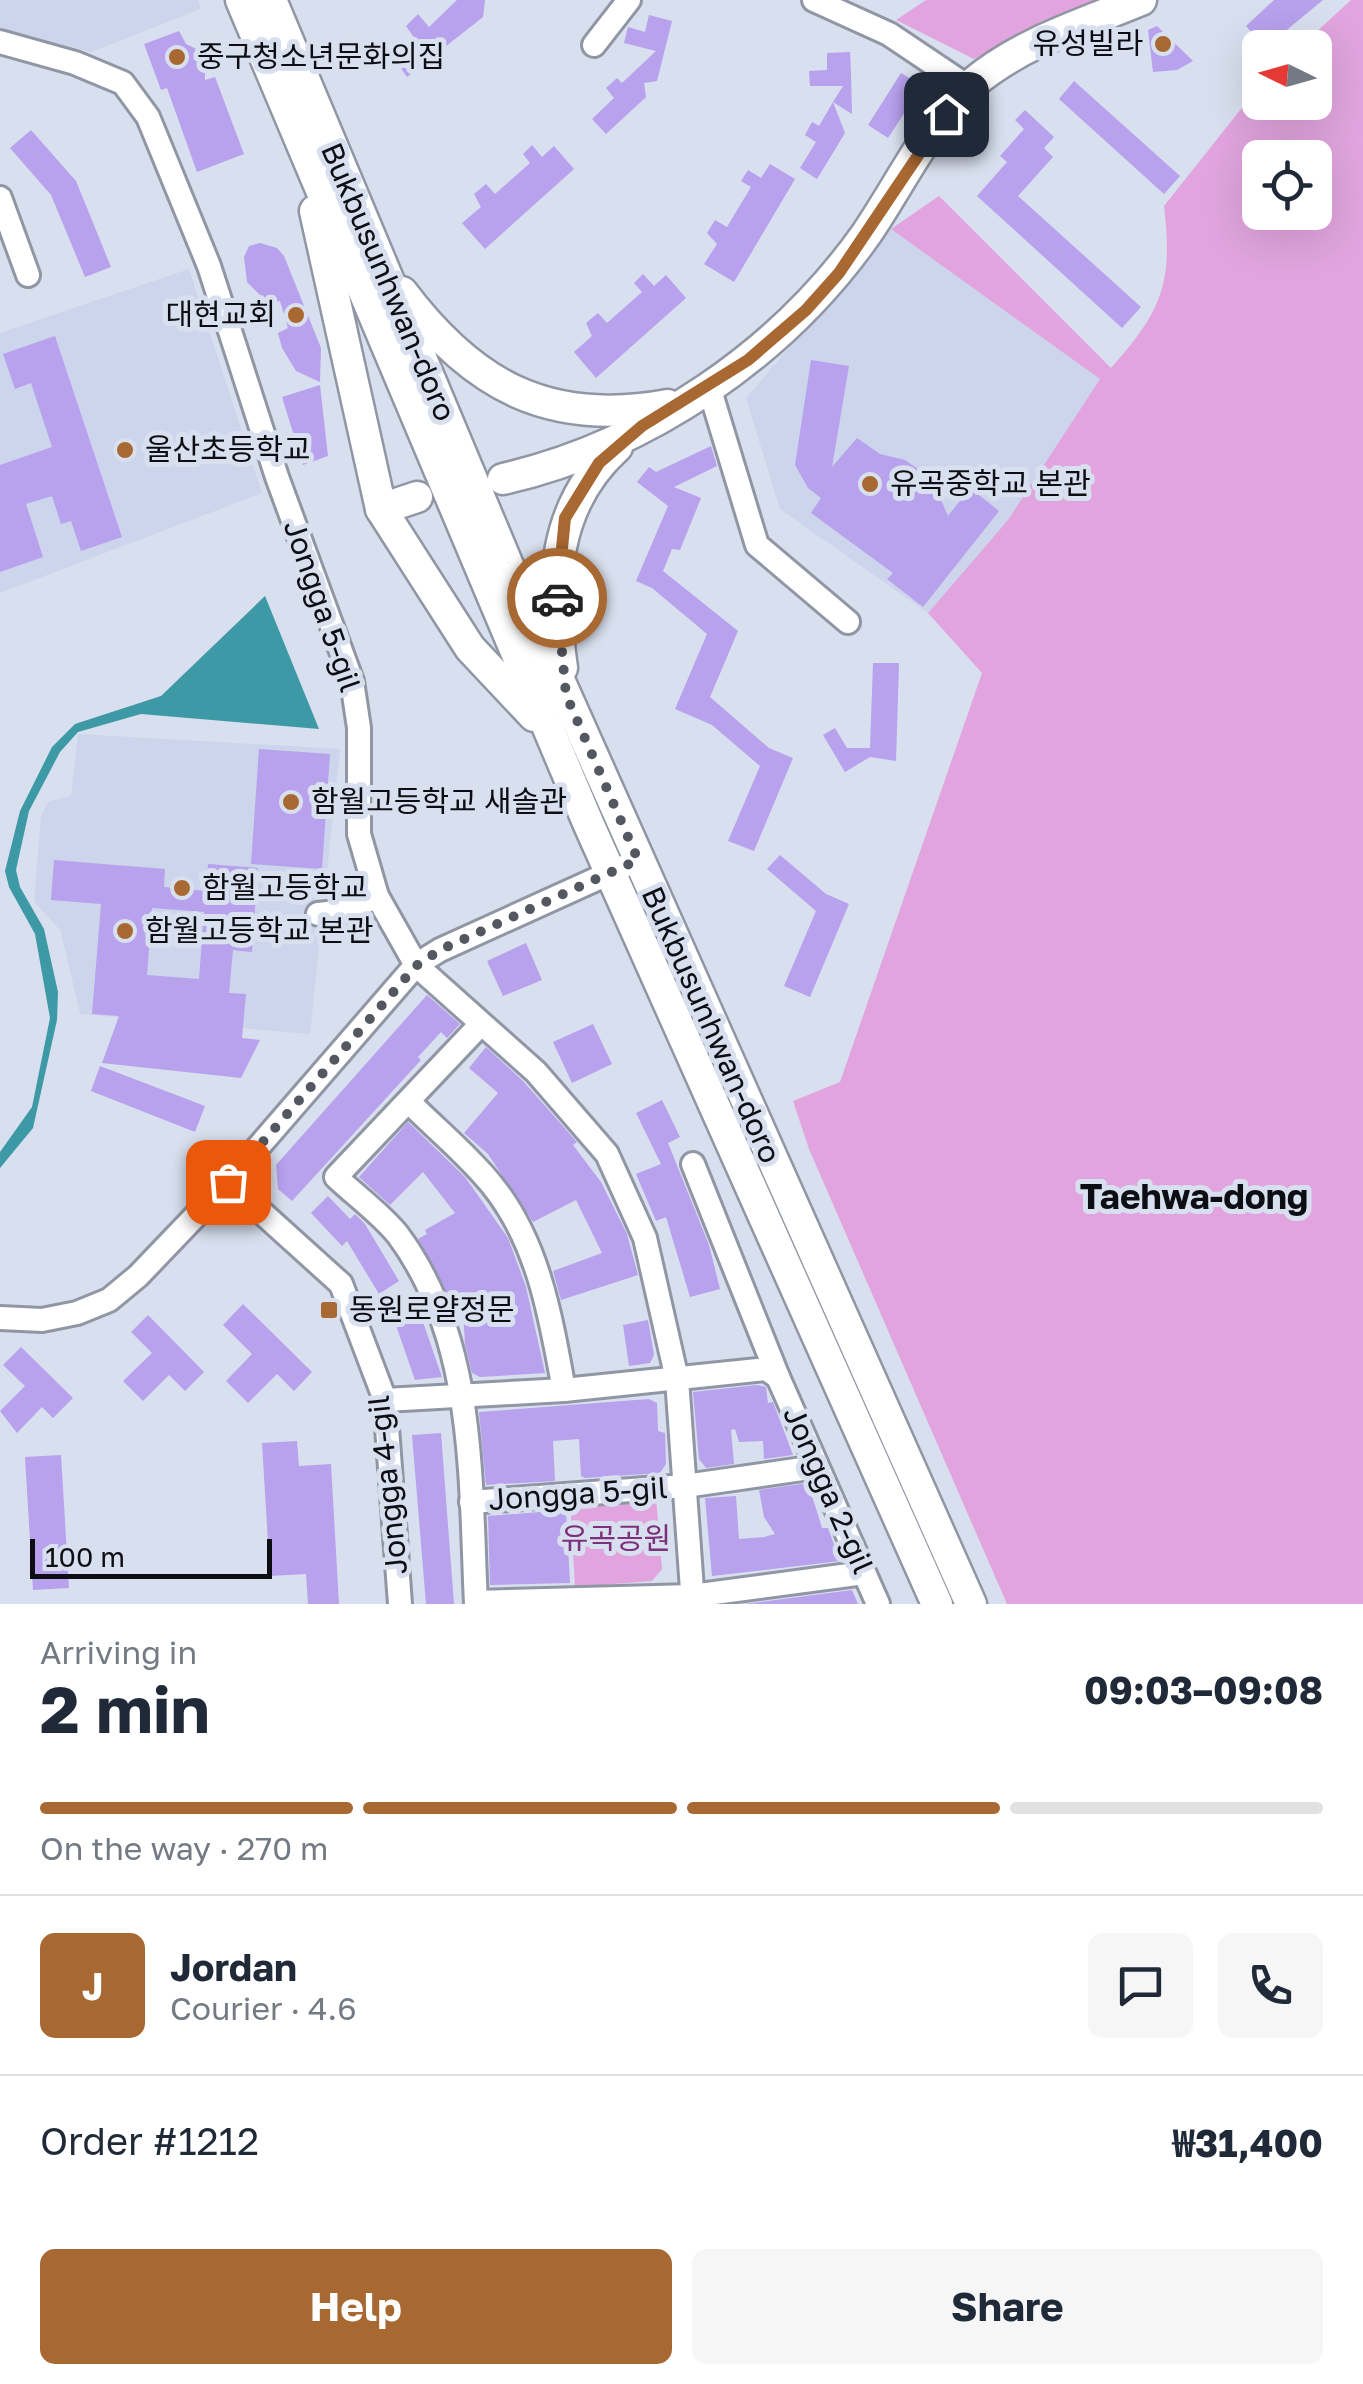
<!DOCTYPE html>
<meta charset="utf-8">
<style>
:root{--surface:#fff;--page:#f6f6f7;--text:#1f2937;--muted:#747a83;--line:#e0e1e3;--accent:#a86831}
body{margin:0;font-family:"Golos Text","Noto Sans KR",sans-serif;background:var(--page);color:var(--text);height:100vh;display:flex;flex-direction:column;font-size:38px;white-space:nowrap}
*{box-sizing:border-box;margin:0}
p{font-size:32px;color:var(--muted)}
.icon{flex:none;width:55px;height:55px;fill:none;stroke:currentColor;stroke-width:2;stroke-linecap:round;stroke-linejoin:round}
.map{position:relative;height:1604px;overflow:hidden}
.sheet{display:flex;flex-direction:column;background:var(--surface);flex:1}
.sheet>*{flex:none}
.needle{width:65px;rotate:275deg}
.buttons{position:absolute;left:1242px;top:30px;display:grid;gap:20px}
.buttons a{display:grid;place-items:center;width:90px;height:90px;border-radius:15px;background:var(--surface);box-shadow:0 10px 40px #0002;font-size:50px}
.scale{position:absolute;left:30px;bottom:25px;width:242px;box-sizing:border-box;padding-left:10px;border:5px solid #0c0e13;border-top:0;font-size:28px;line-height:35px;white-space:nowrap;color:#0c0e13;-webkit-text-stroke:8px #d8dfee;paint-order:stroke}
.pin{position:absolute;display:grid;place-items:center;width:85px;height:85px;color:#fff;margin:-42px;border-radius:20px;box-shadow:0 5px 15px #0006}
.courier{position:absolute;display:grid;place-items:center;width:100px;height:100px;margin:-50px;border:8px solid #a86831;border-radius:50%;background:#fff;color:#222;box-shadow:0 2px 12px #0007}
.overview em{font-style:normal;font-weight:700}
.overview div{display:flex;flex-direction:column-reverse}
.overview{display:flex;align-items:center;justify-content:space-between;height:170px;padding:0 40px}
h1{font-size:65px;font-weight:700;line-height:75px}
.bar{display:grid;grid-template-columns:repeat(4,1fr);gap:15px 10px;align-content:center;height:120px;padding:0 40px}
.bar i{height:12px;border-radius:8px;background:var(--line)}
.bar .active{background:var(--accent)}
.bar p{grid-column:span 4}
.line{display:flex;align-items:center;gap:25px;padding:0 40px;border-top:2px solid var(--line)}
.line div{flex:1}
.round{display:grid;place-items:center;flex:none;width:105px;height:105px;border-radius:15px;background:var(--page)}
.button{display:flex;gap:20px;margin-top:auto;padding:20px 40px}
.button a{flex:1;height:115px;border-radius:15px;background:var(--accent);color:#fff;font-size:40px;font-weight:700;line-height:115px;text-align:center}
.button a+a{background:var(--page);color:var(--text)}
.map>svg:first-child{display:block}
</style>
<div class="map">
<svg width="1363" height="1604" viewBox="0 0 1363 1604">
<rect width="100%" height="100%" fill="#d8dfee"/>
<!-- built -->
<g fill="#ccd5eb">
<path d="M0,0H198L201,9L91,52L0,29Z"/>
<path d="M891,229L1100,379L1008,520L928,613L780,509L746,398Z"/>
<path d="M189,269L262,493L0,593V333Z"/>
<path d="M78,734L340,749L310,1034L80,1014L61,931L34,901L41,816L48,802L71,796Z"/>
</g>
<!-- green -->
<g fill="#e1a4de" fill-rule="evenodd">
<path d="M926,0H1099L974,59L896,20Z"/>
<path d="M1351,0H1363V1604H1007L809,1149L793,1101L840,1082L982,673L928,613L1008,520L1100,379L891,229L939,196L1111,368C1163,310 1173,282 1164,206L1260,85V102H1315V48L1300,47ZM1260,158H1315V212H1260Z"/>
<path d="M570,1497L656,1498L662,1569L652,1581L575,1587Z"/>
</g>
<!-- water -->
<path fill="#3d99a5" d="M265,596L319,729L141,714L78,732L60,752L29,811L16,870L20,887L44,929L58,992L57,1020L33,1128L0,1168V1152L32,1107L50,1018L35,934L9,887L5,871L20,811L52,747L75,724L161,696Z"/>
<!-- building -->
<g fill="#b8a1ed" fill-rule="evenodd">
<path d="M457,0H485L483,17L407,77L394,58L415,39L406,26L418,14L429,27Z"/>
<path d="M1274,0H1323L1265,48L1246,26Z"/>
<path d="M649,15L672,21L657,81L644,83L646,97L606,134L592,119L614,98L606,88L617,78L622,83L656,51L624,43L628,27L645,32Z"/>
<path d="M1157,26L1193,61L1177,70L1153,72L1148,30Z"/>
<path d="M179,31L186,44L205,53V80L215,77L244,154L197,172L167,88L161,90L144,44Z"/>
<path d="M850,52L851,72L852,114L833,102L843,86H810L809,71L827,70V53Z"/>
<path d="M901,73L922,86L888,138L868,125Z"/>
<path d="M1074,81L1180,176L1164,194L1059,99Z"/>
<path d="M833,102L845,133L817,179L800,168L816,142L805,135L812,122L819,126Z"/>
<path d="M1025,110L1054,137L1044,148L1053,157L1018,196L1141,307L1122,328L977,196L1007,162L1000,156L1024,129L1015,120Z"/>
<path d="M31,130L76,181L111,267L85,277L51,195L10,148Z"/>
<path d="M532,145L542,157L554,146L574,169L485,249L462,223L481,207L474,194L486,184L495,194L530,163L523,154Z"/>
<path d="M770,164L795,179L734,282L704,264L717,244L707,233L715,220L727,227L751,187L741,181L748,170L761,178Z"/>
<path d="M260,243L277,248L284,256L321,348L320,382L296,371L282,348L278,333L288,328L280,301L268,303L247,282L244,257L249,246Z"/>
<path d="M643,274L654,286L666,275L686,298L596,378L574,352L592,336L586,323L598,313L607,323L642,292L634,283Z"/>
<path d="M55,336L122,537L81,551L71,521L61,524L52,496L26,504L43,557L0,572V465L52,447L31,383L15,389L3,354Z"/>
<path d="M811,360L849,366L832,467L857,438L880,454L905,460L932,479L948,516L970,488L999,511L923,607L887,579L893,573L811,513L821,498L808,488L795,465Z"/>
<path d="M320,385L328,456L303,465L282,397Z"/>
<path d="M711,446L717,466L674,487L701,498L680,550L672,549L663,571L738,631L710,697L769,748L793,758L754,851L728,841L760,766L712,725L675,709L707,634L652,588L636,581L668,506L637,482L649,467L656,472Z"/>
<path d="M873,663H899L896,761L870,757L845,772L823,735L835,728L847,748H870Z"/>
<path d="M259,749L330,754L322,869L251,864Z"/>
<path d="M780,855L826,894L849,904L810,997L784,986L816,911L767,869Z"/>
<path d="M54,860L165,869L164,887L206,891L208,864L258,868L252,952L233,950L229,993L246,994L242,1038L260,1040L241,1078L102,1063L119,1016L92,1014L101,904L51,900ZM152,908L204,912L199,979L147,975Z"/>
<path d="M526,943L542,980L503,996L487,961Z"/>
<path d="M427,995L460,1024L447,1038L441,1032L418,1057L421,1060L292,1201L278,1189L276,1165Z"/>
<path d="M593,1024L612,1064L572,1083L553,1042Z"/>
<path d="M486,1047L523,1081L577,1142L573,1145L601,1182L627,1234L638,1275L561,1300L553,1271L602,1253L576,1200L533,1222L488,1154L464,1133L498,1093L469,1068Z"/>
<path d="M100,1066L205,1106L195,1132L91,1091Z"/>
<path d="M662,1100L680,1137L668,1143L709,1245L720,1289L690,1297L666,1217L656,1221L636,1174L661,1164L636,1113Z"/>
<path d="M408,1122L465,1177L508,1238L526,1287L545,1373L480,1377L472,1373L465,1344L462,1295L450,1300L418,1239L427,1234L425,1230L455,1213L423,1172L390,1205L359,1177Z"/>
<path d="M328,1196L350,1219L355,1214L365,1224L399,1281L379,1294L347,1241L342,1246L311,1213Z"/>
<path d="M416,1302L442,1377L415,1380L391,1311Z"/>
<path d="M243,1304L312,1372L294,1391L277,1374L248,1403L226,1381L252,1354L223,1325Z"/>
<path d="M148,1315L204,1372L185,1391L169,1375L143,1401L123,1381L152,1353L131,1332Z"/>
<path d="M648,1320L654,1355L650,1363L629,1366L623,1325Z"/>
<path d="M21,1347L73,1398L53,1418L42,1407L17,1433L0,1411L25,1386L3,1365Z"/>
<path d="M757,1385L766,1387L768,1403L773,1402L793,1455L764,1459L763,1441L739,1442L735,1429L731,1430L734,1464L706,1468L699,1459L693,1392Z"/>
<path d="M649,1399L657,1403L658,1431L665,1433L666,1464L660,1473L585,1478L581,1476L579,1439L553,1441L555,1481L486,1485L479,1412Z"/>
<path d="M441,1433L454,1604H426L412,1435Z"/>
<path d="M297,1441L299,1466L331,1464L339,1604H308L306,1574L270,1576L262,1443Z"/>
<path d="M61,1455L69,1588L33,1590L25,1457Z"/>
<path d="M808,1483L822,1528H828L840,1561L712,1576L705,1498L736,1496L739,1539L764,1537L775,1534L764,1517L759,1490Z"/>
<path d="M566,1510L570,1583L490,1585L488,1516Z"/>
<path d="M852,1590L858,1604H745Z"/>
</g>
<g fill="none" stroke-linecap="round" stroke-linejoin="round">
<defs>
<g id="minor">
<path d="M814,0L889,34L968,87"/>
<path d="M0,42L75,63L123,83L148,117L209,266L277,477L352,681L359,728V834L377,896L416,965L536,1072L607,1154L645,1238L677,1379L693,1604"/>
<path d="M594,45L629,0"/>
<path d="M0,198L28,275"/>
<path d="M709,387L757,545L848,622"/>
<path d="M318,914L347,911L377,896"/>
<path d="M409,1102C436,1129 468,1155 492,1185C539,1243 551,1319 564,1390"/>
<path d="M228,1182L341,1284L385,1400L400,1604"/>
<path d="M0,1318L42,1320L77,1313L109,1300L138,1276L228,1182L416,965L440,950L623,867"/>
<path d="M778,1377L878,1604"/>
<path d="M385,1400L564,1390L766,1369L778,1377L693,1164"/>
<path d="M471,1502L685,1486L816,1467"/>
<path d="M476,1602L692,1596L864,1573"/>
<path d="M476,1604C470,1479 476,1340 398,1235C381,1214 356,1196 336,1177L480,1025"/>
</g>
<g id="major">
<path d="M241,0L589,825L937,1604"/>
<path d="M271,0L507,563L971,1604"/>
<path d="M315,211L381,509L470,648L534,716"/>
<path d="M402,292C473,386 549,427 668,405"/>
<path d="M503,479C647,446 782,354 867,233C898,188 931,119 972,84C1020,43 1083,24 1141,0"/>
<path d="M381,509L417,497"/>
<path d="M562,668C550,586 552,506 617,447"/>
</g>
</defs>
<!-- minor casing -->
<use href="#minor" stroke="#9096a4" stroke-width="28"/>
<!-- major casing -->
<use href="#major" stroke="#9096a4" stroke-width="35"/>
<!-- minor -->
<use href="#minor" stroke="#fff" stroke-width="22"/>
<!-- major -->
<use href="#major" stroke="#fff" stroke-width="30"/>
</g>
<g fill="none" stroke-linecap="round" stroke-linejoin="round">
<!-- done -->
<path stroke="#535760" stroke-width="10" stroke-dasharray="0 18" d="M228,1182L416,966L440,950L638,860L566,695L557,598"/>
<!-- route -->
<path stroke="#a86831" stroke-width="12" d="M557,598L565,518L599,463L642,426L748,360L806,310L839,273L946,114"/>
</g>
<!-- markers -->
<g fill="#a86831" stroke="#d8dfee" stroke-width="4">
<circle cx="1163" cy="44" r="10"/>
<circle cx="177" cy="57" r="10"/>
<circle cx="296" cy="315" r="10"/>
<circle cx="125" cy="450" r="10"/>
<circle cx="870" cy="484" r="10"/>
<circle cx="291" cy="802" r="10"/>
<circle cx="182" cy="888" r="10"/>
<circle cx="125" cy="931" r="10"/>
<rect x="319" y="1300" width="20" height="20" rx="5"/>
</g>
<g text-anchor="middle" stroke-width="10" stroke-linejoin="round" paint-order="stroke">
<!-- poi labels -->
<g font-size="30" fill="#0c0e13" stroke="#d8dfee" text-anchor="start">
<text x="1143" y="54" text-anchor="end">유성빌라</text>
<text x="197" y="67">중구청소년문화의집</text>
<text x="276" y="325" text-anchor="end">대현교회</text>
<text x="145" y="460">울산초등학교</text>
<text x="890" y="494">유곡중학교 본관</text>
<text x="311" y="812">함월고등학교 새솔관</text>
<text x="202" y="898">함월고등학교</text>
<text x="145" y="941">함월고등학교 본관</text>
<text x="349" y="1320">동원로얄정문</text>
</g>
<!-- street labels -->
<g font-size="30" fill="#0c0e13" stroke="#d8dfee">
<text transform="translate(388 282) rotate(67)" y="10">Bukbusunhwan-doro</text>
<text transform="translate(322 606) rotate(71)" y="10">Jongga 5-gil</text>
<text transform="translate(711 1025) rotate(66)" y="10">Bukbusunhwan-doro</text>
<text transform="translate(388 1485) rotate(-96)" y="10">Jongga 4-gil</text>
<text transform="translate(828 1490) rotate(66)" y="10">Jongga 2-gil</text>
<text transform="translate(578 1494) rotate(-4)" y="10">Jongga 5-gil</text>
</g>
<!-- park labels -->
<g font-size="30" fill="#7c317b" stroke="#d8dfee">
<text x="616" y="1549">유곡공원</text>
</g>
<!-- quarter labels -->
<g font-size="35" font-weight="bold" fill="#0c0e13" stroke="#d8dfee">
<text x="1194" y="1209">Taehwa-dong</text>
</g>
</g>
</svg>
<div class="buttons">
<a><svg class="needle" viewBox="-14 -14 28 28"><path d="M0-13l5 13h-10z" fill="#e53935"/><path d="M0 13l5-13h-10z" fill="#747a83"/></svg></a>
<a><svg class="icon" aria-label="locate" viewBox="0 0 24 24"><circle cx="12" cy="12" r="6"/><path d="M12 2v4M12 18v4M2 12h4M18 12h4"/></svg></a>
</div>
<div class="scale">100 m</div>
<div class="pin" style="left:228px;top:1182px;background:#ea580c"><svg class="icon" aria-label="bag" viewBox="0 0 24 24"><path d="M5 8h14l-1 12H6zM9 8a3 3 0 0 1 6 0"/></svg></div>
<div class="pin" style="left:946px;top:114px;background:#1f2937"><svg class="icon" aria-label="home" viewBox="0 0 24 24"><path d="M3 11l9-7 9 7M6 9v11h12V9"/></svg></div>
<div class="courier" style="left:557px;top:598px"><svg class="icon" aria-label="car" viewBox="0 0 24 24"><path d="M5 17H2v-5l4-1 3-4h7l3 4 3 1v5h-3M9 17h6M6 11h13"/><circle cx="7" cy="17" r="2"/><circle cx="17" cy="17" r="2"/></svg></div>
</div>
<section class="sheet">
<div class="overview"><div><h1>2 min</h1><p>Arriving in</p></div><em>09:03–09:08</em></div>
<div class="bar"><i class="active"></i><i class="active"></i><i class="active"></i><i></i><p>On the way · 270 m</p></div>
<div class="line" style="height:180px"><b class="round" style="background:var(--accent);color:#fff">J</b><div><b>Jordan</b><p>Courier · 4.6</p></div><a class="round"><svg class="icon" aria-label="chat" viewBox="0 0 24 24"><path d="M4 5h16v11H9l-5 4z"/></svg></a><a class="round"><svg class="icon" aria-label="phone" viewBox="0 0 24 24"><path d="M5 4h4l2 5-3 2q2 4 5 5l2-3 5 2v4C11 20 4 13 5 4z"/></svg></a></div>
<div class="line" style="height:130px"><div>Order #1212</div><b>₩31,400</b></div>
<div class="button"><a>Help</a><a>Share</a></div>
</section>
